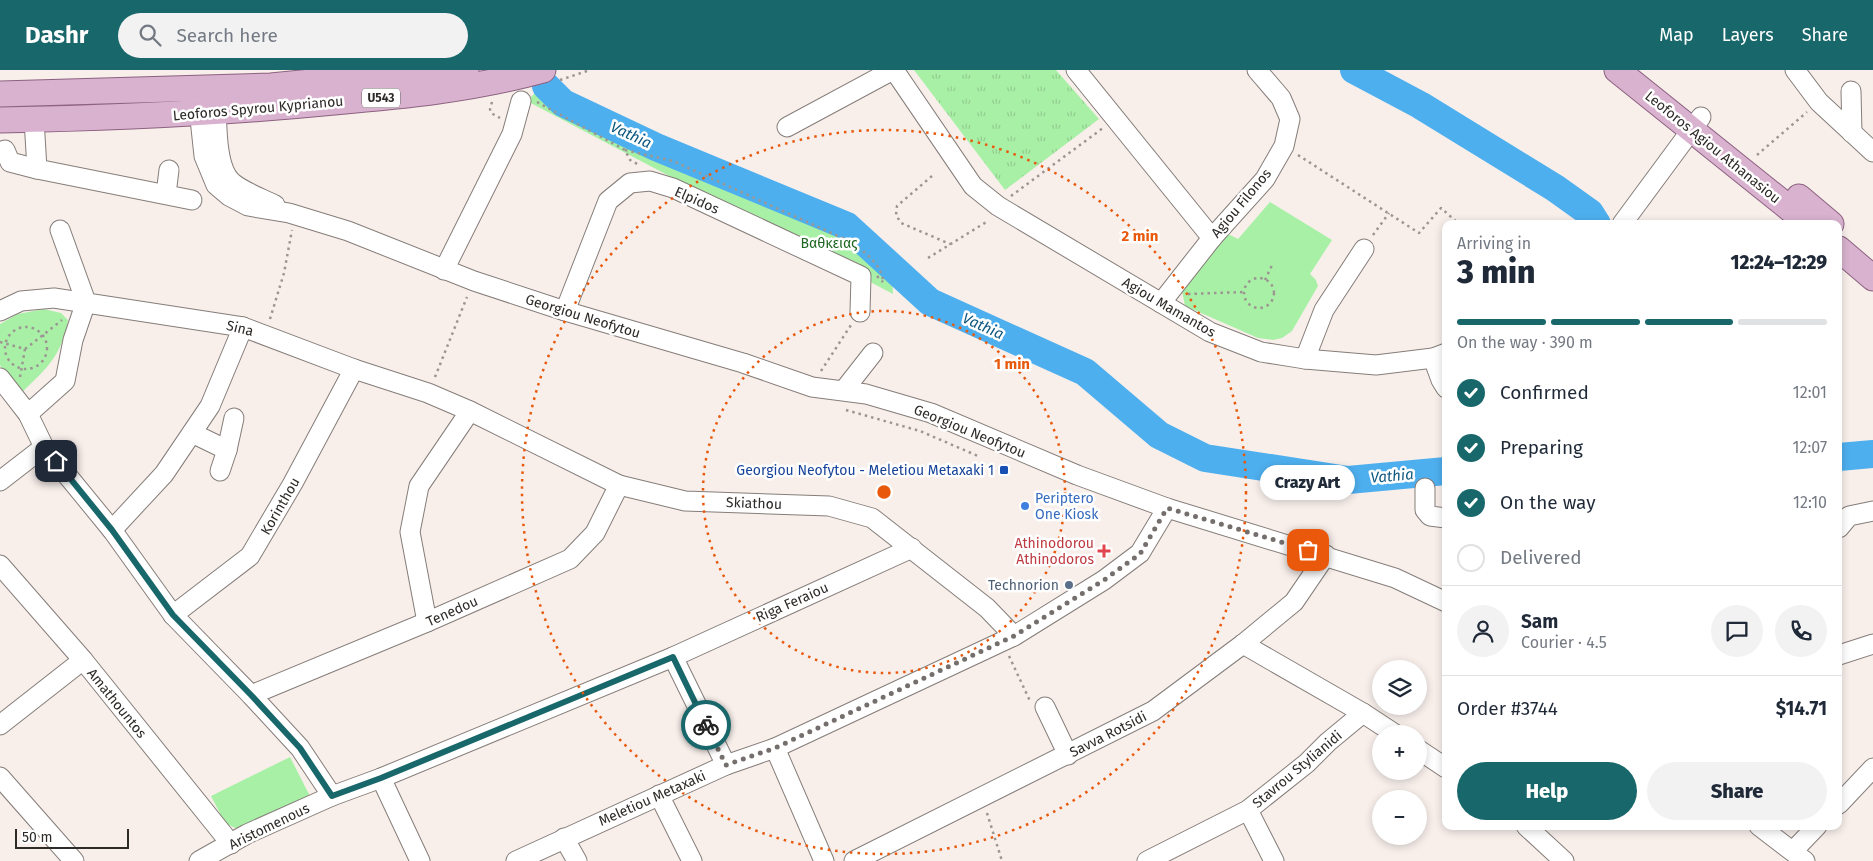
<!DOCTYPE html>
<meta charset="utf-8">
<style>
:root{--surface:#fff;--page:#f2f2f3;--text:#1f2937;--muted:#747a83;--line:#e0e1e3;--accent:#18676a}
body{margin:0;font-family:"Fira Sans",sans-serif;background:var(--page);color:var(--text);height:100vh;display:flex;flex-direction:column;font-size:19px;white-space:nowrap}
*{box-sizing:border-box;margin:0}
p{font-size:16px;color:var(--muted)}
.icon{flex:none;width:28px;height:28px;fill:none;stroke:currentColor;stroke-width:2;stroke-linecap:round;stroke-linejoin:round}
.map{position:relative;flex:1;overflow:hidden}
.drawer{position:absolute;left:1442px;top:150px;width:400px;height:610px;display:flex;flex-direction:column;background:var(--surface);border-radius:10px;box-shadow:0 2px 8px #0003}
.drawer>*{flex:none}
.controls{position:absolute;left:1372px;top:590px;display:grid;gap:10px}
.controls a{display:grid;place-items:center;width:55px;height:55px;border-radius:50%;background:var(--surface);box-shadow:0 2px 8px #0003;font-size:25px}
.scale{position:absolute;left:15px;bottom:12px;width:114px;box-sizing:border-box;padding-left:5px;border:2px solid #2d2a28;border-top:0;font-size:14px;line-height:18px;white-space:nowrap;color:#2d2a28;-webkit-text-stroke:4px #fff;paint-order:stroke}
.pin{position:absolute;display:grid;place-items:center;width:42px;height:42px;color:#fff;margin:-21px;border-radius:10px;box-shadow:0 2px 8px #0006}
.courier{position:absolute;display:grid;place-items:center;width:50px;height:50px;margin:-25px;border:4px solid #18676a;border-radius:50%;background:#fff;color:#222;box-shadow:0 1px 6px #0007}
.bubble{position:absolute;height:35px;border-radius:18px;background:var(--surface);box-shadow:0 2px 8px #0003;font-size:16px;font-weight:800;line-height:35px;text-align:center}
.summary em{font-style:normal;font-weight:800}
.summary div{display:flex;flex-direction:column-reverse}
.summary{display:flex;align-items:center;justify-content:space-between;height:85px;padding:0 15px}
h1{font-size:32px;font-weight:800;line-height:38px}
.bar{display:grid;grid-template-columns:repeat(4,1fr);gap:8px 5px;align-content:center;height:60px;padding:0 15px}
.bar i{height:6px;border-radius:4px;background:var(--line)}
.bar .on{background:var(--accent)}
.bar p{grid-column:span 4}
.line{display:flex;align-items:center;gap:12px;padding:0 15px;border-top:1px solid var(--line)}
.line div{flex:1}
.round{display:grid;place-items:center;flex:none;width:52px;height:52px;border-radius:26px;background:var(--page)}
ol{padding:0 15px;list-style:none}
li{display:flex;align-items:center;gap:15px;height:55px}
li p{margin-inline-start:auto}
li .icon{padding:5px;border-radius:50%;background:var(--accent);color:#fff;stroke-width:4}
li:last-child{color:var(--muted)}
li i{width:28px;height:28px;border:2px solid var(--line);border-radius:50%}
.primary-button{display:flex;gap:10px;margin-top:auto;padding:10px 15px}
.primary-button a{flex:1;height:58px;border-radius:30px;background:var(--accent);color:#fff;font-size:20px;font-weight:800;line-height:58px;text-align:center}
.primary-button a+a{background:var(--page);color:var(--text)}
header{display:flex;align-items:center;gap:30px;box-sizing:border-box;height:70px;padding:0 25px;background:var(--accent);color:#fff}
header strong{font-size:24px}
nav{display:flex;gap:28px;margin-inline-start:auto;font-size:18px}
.search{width:350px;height:45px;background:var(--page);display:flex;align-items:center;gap:12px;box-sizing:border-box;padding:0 18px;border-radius:28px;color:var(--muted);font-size:19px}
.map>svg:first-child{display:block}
</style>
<header>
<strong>Dashr</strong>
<div class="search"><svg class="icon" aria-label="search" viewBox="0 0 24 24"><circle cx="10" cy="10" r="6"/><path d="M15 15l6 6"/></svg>Search here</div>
<nav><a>Map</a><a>Layers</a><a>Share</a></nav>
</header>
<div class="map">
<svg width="1873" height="791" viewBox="0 0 1873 791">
<defs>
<pattern id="grass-tufts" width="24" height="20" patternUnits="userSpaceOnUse" patternTransform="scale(1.25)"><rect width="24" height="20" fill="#a9f0a7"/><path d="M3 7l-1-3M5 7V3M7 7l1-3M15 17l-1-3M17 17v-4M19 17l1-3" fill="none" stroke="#92ce90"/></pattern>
</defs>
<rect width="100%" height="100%" fill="#f8efeb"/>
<!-- grass -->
<path fill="url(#grass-tufts)" d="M914,0H1056L1099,49L1005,120Z"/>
<!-- park -->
<g fill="#a9f0a7">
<path d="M537,21L842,161L892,206L893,224L527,31Z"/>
<path d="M1270,132L1332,170L1310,204L1316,210L1318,216L1292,261L1282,268L1273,270L1258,268L1185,236L1181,216L1226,163L1238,169Z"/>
<path d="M44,239L61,243L68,250C62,287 44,301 18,326L0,295V254L18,244Z"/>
<path d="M290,687L312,730L239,760L225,753L211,726Z"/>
</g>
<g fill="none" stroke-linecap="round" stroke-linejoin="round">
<!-- river -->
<g stroke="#4eafee" stroke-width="28">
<path d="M1354,0L1420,35L1555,118L1590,143L1597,154"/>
<path d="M546,16L563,33L656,77L847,156L930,232L1085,302L1159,365L1205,388L1348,410L1446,401"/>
<path d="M1839,387L1873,384"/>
</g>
<defs>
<g id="minor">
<path d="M894,0L973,116L998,136L1210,262L1261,282L1305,289L1376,295L1433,288L1446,283"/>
<path d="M1076,0L1212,168"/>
<path d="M1795,0L1819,32L1873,82"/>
<path d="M1851,21L1852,63"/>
<path d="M198,30L204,86L216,115L229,126L248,136L289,143L348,161L474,211L565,241L743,293L812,317L866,324L931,343L1077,405L1167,438L1395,508L1446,532"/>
<path d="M216,30C217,52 215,99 233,113C244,122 261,128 275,135"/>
<path d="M34,49L37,99L192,130"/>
<path d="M787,57L893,0"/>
<path d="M5,80L10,92L37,99"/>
<path d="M166,124L169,100"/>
<path d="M1622,154L1701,47"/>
<path d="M444,200L512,64L521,31"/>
<path d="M1161,233L1212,168L1265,109L1284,76L1290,49L1281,28L1257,0"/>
<path d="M0,241L21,231L54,228L243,257L354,299L428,323L470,341L619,415L685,431L829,436L872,448L987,538L1014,566"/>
<path d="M565,241L608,131L630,113L650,111L673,118L861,206L860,242"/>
<path d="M1433,288L1441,310L1446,318"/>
<path d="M1305,289L1324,240L1364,179"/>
<path d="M0,308L28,344L44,377L112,460L173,545L251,625L300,678L332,726"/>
<path d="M844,320L873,283"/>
<path d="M28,344L65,311L73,270L86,232L60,160"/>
<path d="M192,363L227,380"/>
<path d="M220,401L227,380L234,348"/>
<path d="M0,411L44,377"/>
<path d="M1425,418V440L1430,446L1446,448"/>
<path d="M1839,458L1849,446L1873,441"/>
<path d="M112,460L164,404L210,336L243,257"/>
<path d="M0,495L83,590L231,774"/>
<path d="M173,545L250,486L293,413L354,299"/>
<path d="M427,552L410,462L419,416L470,341"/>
<path d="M1243,574L1363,643L1395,664"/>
<path d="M1839,585L1873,574"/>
<path d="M673,587L726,695"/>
<path d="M251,625L427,552L570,489L595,463L619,415"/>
<path d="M1045,637L1068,685"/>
<path d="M0,655L83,590"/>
<path d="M775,678L824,791"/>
<path d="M1419,680L1446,698"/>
<path d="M0,707L74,791"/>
<path d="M381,708L420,791"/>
<path d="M659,725L692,791"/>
<path d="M1839,734L1873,698"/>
<path d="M1248,740L1274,791"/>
<path d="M1526,756L1564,791"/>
<path d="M1759,756L1805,791"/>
<path d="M564,768L577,791"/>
<path d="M1793,781L1817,756"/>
<path d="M199,791L247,764L332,726L381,708L673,587L912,478"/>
<path d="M516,791L726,695L775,678L1014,566L1104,510L1140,483L1167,438"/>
<path d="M854,791L1153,641L1243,574L1294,532L1326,485"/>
<path d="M1147,791L1248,740L1307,693L1328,672L1363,643"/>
</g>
<g id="major">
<path d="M1617,0L1809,154"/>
<path d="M0,24L271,16L411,2L466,0"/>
<path d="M0,50C112,48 222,43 334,32C404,26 475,19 543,0"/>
<path d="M1799,127L1831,154"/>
<path d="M1839,179L1873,208"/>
</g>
</defs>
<!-- minor casing -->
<use href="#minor" stroke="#857d79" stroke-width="21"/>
<!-- major casing -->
<use href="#major" stroke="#8c6180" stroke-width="27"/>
<!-- path -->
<g stroke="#9c9692" stroke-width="2.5" stroke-dasharray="2.5 4" stroke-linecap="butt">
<path d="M560,10L590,0"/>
<path d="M492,32L490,39L491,43L500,48"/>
<path d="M537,32L625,80L630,90L639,95"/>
<path d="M625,80L673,91L849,171C863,181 880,192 883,210"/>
<path d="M1298,85L1419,163L1441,138L1459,154"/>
<path d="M1757,85L1807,42"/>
<path d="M932,106L897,136L896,145L901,153L950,174"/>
<path d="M1011,126L1103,58"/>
<path d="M1373,165L1389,143"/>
<path d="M928,188L988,151"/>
<path d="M877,206L883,212"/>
<circle cx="1259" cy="223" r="15"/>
<path d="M1265,210L1273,193"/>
<path d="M1188,224L1244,222"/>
<path d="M270,249L284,203L292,160"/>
<circle cx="26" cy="278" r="21"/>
<path d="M0,272L25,279L62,250"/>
<path d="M821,301L851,255"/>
<path d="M20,307L25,279"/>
<path d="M435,307L467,227"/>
<path d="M846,340L920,361L978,386"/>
<path d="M1009,586L1030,631"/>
<path d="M987,743L1002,791"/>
</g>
<!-- minor -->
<use href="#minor" stroke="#fff" stroke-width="19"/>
<!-- major -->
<use href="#major" stroke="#d9b2cf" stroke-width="25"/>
</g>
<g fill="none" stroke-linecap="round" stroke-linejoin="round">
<!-- done -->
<path stroke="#746f6c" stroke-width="5" stroke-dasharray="0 9" d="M706,655L726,695L775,678L1014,566L1104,510L1140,484L1167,438L1308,480"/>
<!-- route -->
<path stroke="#18676a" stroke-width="6" d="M56,391L112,460L173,545L251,625L300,678L332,726L381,708L673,587L706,655"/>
</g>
<!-- distance rings -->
<g fill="none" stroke="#e8590c" stroke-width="2.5" stroke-dasharray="2.5 5">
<circle cx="884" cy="422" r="181"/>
<circle cx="884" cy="422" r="362"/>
</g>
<!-- markers -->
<rect fill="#1a4fb4" stroke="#fff" stroke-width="2" x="999" y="395" width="10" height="10" rx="2.5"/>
<circle fill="#3f7fe0" stroke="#fff" stroke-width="2" cx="1025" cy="436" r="5"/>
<path fill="#e0444e" stroke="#fff" stroke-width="2" d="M1101.5 473.5h5v5h5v5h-5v5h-5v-5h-5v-5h5z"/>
<circle fill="#5c6f8a" stroke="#fff" stroke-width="2" cx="1069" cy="515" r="5"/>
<g text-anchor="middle" stroke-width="5" stroke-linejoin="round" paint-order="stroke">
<!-- shield labels -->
<rect fill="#fff" stroke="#6c6a68" stroke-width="1" x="362" y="18.5" width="38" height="19" rx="4"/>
<g font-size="12" font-weight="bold" fill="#2d2a28">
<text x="381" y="32">U543</text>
</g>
<!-- street labels -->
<g font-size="14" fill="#2d2a28" stroke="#fff">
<text transform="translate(258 38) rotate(-5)" y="5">Leoforos Spyrou Kyprianou</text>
<text transform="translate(1713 77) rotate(39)" y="5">Leoforos Agiou Athanasiou</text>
<text transform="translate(697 130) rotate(24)" y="5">Elpidos</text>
<text transform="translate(1241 133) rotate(-50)" y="5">Agiou Filonos</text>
<text transform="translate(1169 237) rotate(30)" y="5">Agiou Mamantos</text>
<text transform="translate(583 246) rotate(17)" y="5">Georgiou Neofytou</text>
<text transform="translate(240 258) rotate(14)" y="5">Sina</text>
<text transform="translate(970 361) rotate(22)" y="5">Georgiou Neofytou</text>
<text transform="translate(754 433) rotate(2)" y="5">Skiathou</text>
<text transform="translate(280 436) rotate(-60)" y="5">Korinthou</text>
<text transform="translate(792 532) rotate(-24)" y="5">Riga Feraiou</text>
<text transform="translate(452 541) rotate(-24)" y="5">Tenedou</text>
<text transform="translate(117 633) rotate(51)" y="5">Amathountos</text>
<text transform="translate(1108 664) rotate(-27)" y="5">Savva Rotsidi</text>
<text transform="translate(1297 699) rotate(-40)" y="5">Stavrou Stylianidi</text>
<text transform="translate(652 728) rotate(-24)" y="5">Meletiou Metaxaki</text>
<text transform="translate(269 756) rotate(-26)" y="5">Aristomenous</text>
</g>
<!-- park labels -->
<g font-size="14" fill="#1c6620" stroke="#fff">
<text x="829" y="178">Βαθκειας</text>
</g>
<!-- transit labels -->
<g font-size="14" fill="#164399" stroke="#fff" text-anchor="end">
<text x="994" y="405">Georgiou Neofytou - Meletiou Metaxaki 1</text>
</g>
<!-- shop labels -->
<g font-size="14" fill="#366cbe" stroke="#fff" text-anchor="start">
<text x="1035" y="433">Periptero<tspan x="1035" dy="16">One Kiosk</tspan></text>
</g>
<!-- health labels -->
<g font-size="14" fill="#be3a42" stroke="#fff" text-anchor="end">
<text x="1094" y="478">Athinodorou<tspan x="1094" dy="16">Athinodoros</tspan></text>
</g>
<!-- service labels -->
<g font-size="14" fill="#4e5e75" stroke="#fff" text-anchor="end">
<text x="1059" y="520">Technorion</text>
</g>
<!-- water labels -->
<g font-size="15" font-style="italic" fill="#0c5780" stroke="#fff">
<text transform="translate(631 65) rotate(25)" y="5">Vathia</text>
<text transform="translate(983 256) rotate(24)" y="5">Vathia</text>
<text transform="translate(1392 406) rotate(-5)" y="5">Vathia</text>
</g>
</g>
<circle cx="884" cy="422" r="8" fill="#e8590c" stroke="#fff" stroke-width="2.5"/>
<g font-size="15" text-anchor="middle" font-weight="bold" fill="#e8590c" stroke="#fff" stroke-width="5" stroke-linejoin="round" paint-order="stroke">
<text x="1140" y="171">2 min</text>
<text x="1012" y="299">1 min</text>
</g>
</svg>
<div class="controls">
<a><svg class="icon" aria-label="layers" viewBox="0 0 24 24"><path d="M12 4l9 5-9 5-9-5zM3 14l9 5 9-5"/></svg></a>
<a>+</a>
<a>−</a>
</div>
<div class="scale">50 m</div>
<div class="pin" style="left:1308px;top:480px;background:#ea580c"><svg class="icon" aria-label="bag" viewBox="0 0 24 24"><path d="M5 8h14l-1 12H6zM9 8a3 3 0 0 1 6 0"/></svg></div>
<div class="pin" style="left:56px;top:391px;background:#1f2937"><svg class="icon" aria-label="home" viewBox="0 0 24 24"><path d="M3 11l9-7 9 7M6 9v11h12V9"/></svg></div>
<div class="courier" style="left:706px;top:655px"><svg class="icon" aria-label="bike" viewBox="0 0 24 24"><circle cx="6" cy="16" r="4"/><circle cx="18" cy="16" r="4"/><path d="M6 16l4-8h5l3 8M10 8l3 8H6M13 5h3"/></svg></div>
<div class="bubble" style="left:1260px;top:395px;width:95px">Crazy Art</div>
<section class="drawer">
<div class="summary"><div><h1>3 min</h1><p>Arriving in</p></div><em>12:24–12:29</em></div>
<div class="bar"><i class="on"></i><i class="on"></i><i class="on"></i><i></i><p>On the way · 390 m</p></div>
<ol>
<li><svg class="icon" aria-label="check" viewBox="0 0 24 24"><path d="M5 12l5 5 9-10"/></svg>Confirmed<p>12:01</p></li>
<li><svg class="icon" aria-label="check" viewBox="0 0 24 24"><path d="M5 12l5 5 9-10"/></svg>Preparing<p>12:07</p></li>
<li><svg class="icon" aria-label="check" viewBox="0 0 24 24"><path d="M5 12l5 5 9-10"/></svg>On the way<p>12:10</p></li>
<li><i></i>Delivered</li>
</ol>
<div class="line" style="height:90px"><a class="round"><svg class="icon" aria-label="person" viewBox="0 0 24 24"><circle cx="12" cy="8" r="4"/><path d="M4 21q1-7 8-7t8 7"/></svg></a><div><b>Sam</b><p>Courier · 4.5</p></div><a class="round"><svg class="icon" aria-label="chat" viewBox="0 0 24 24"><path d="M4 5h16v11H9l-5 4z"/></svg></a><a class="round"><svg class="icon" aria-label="phone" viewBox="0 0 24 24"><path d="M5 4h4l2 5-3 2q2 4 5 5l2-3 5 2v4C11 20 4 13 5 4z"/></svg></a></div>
<div class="line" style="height:65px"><div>Order #3744</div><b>$14.71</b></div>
<div class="primary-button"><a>Help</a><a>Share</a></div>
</section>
</div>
